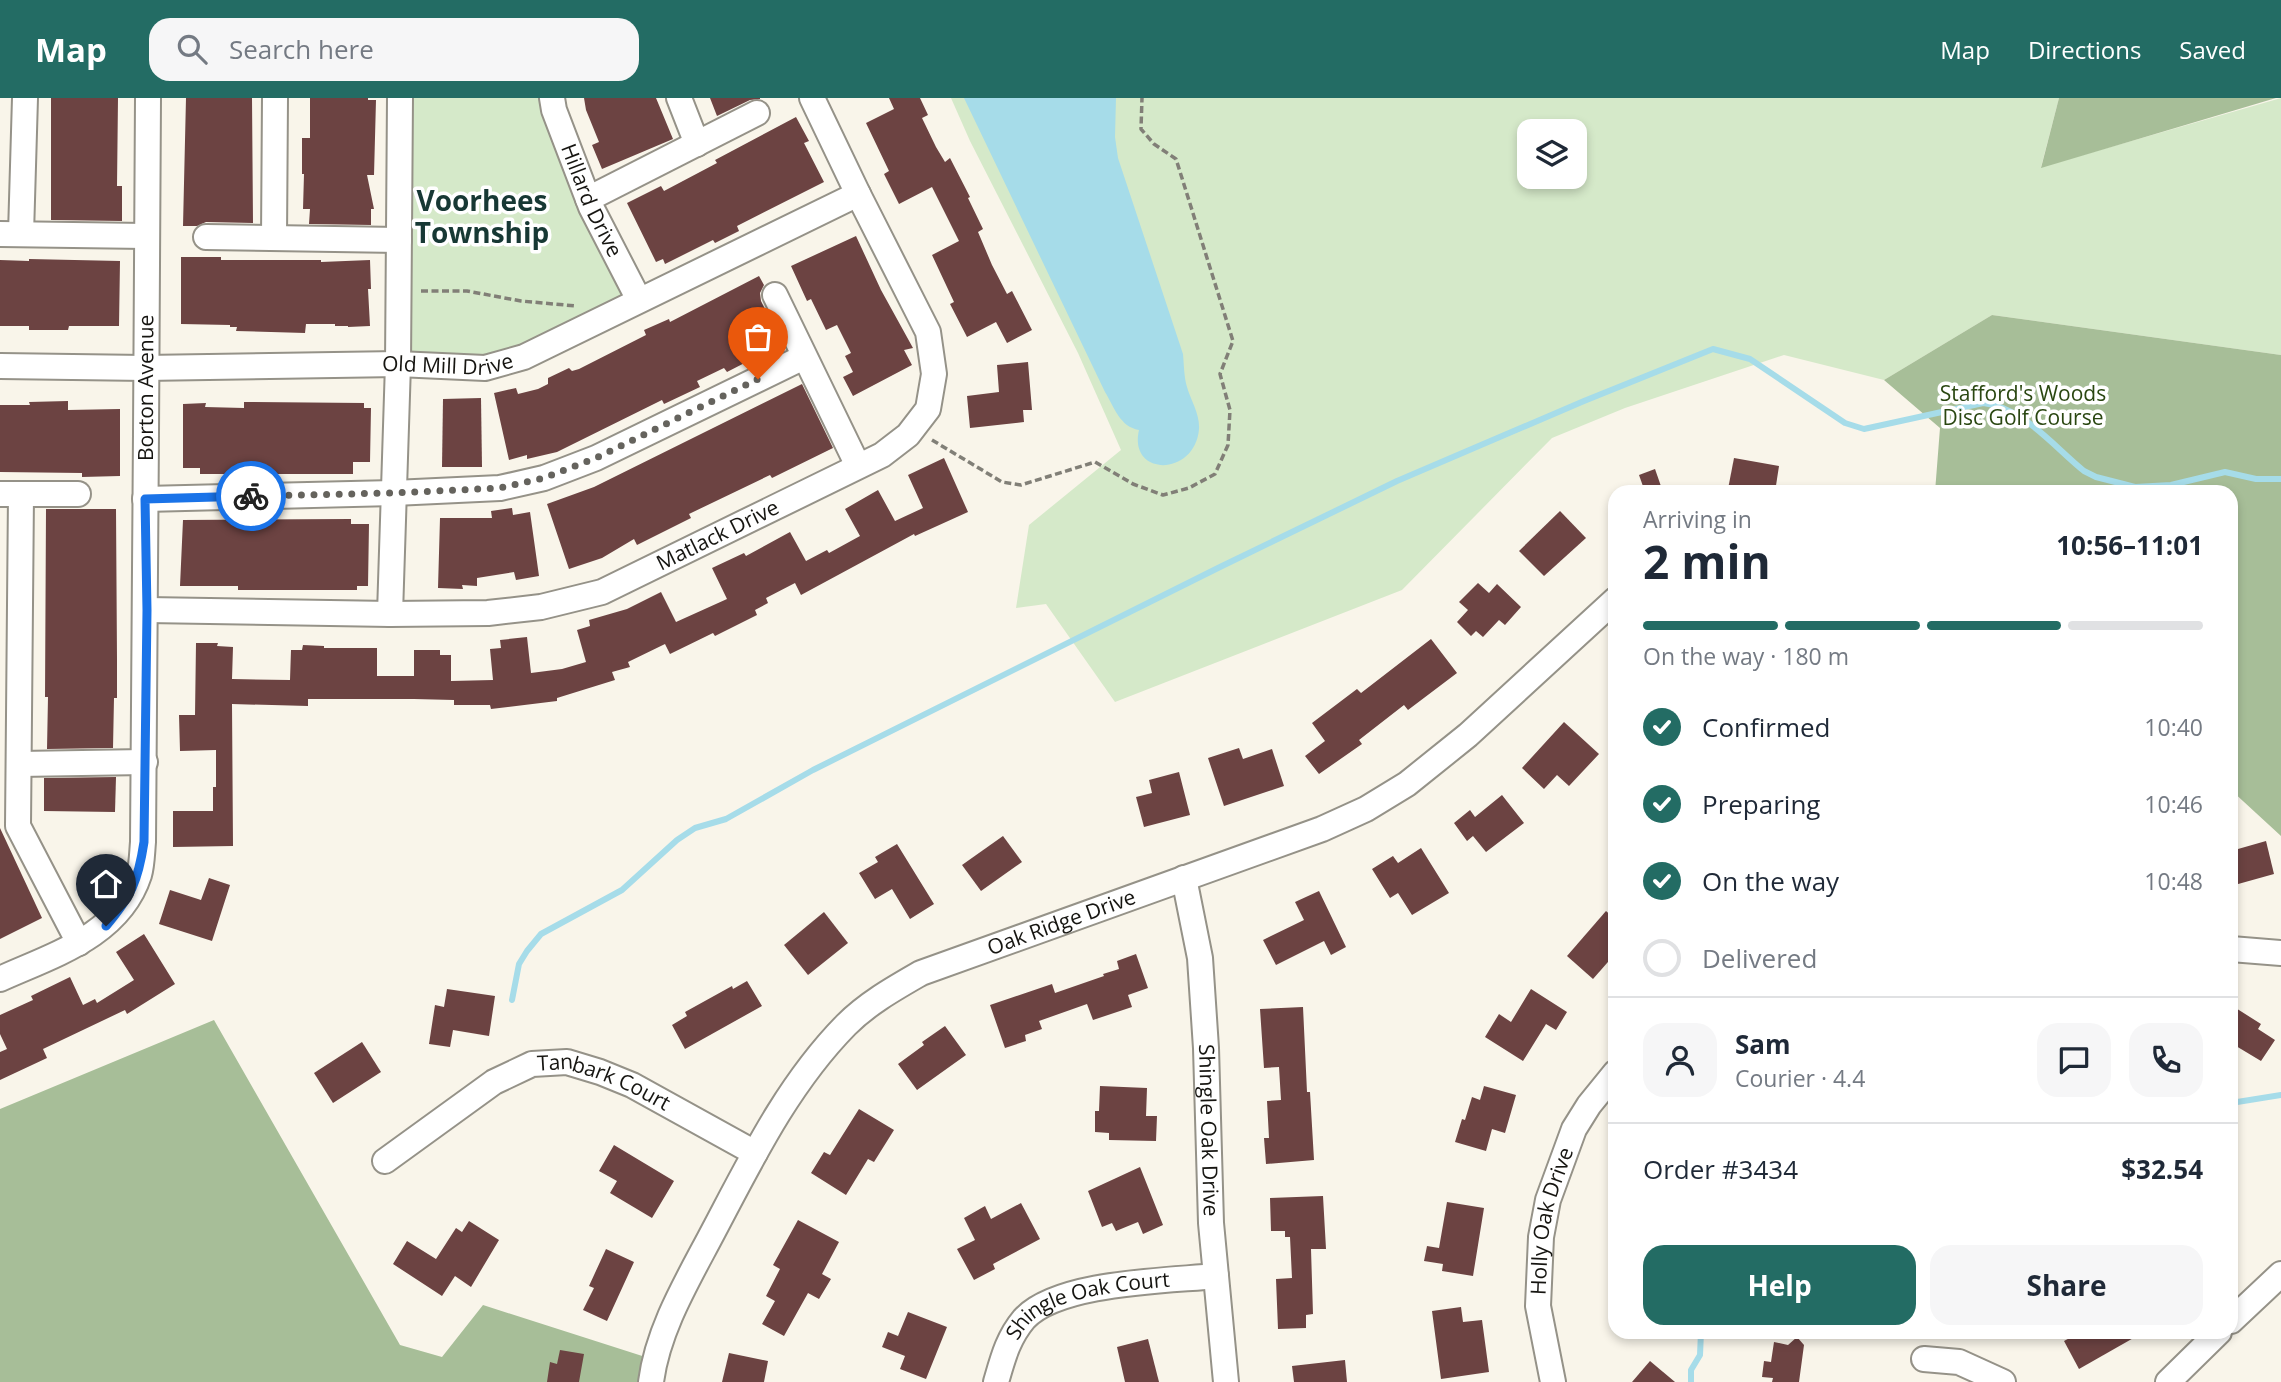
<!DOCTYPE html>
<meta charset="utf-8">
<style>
:root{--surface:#fff;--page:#f6f6f7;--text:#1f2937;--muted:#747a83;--line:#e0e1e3;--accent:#236c64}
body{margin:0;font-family:"Open Sans",sans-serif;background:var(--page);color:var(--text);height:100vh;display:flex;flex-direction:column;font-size:26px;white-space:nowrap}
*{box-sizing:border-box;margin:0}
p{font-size:23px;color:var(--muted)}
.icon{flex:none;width:38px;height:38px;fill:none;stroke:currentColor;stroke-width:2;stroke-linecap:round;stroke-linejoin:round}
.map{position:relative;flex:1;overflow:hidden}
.details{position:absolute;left:1608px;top:387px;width:630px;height:854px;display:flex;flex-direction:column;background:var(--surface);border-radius:21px;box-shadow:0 4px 10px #0003}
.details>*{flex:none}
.buttons{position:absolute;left:1517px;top:21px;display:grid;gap:14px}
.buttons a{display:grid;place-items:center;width:70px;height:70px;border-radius:14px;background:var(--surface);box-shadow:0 4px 10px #0003;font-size:35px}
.pin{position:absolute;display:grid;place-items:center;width:60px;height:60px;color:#fff;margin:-72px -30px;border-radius:50% 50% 50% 0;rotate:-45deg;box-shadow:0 0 7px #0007}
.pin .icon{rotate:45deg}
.courier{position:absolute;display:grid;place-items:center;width:70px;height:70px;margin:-35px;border:5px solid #1a73e8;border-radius:50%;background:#fff;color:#222;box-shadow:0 2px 9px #0007}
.overview em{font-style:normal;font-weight:700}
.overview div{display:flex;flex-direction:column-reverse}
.overview{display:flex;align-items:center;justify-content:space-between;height:119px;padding:0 35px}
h1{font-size:46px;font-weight:700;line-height:52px}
.bar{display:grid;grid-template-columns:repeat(4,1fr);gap:10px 7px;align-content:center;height:84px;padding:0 35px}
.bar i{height:9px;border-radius:5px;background:var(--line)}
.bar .selected{background:var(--accent)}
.bar p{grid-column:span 4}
.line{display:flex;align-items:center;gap:18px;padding:0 35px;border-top:2px solid var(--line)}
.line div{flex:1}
.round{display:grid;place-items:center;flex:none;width:74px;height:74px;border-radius:21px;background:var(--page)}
ol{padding:0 35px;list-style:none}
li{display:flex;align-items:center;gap:21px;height:77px}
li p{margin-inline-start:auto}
li .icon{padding:7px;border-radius:50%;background:var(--accent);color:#fff;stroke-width:4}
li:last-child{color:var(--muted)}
li i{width:38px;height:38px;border:4px solid var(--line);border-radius:50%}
.cta{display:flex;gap:14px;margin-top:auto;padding:14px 35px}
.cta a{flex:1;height:80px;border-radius:21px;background:var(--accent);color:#fff;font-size:28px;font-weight:700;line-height:80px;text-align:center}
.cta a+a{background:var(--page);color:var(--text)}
header{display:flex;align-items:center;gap:42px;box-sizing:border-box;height:98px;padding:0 35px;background:var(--accent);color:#fff}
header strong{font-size:33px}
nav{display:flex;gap:38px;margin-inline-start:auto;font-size:24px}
.search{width:490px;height:63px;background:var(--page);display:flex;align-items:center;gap:18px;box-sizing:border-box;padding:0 24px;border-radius:21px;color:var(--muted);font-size:26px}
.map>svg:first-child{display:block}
</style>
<header>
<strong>Map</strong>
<div class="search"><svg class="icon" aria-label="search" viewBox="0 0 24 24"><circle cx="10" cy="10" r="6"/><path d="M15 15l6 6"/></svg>Search here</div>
<nav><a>Map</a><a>Directions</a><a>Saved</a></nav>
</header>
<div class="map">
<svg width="2281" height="1284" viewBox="0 0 2281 1284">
<rect width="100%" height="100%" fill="#f9f5ea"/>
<!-- green -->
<g fill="#d5e9c9" fill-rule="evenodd">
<path d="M400,0H552L639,202L524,259L398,266Z"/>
<path d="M951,0H2059L2041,69L2281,0V257L1992,217L1884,282L1784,257L1625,310L1552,340L1402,492L1115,604L1046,506L1016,510L1029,427L1121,352L1078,255L970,43ZM1530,33H1575V79H1530Z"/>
</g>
<!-- forest -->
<g fill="#a7be98">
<path d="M2059,0H2276L2041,70Z"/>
<path d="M1992,217L2281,257V738L2231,692V394H1935L1940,330L1884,282Z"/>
<path d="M214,922L400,1247L442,1259L483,1207L661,1264L659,1284H0V1011Z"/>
</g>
<!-- water -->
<path fill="#a6dce9" d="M964,0H1116L1115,39L1118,60L1183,256C1184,267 1184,279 1187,289C1191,303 1200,316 1199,331C1195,379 1128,379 1139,332C1120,329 1114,309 1105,294Z"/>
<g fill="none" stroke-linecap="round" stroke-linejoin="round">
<!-- stream -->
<g stroke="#a6dce9" stroke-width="6">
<path d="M512,902L519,866L527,853L541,836L622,792L677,742L695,730L726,721L813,672L1220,469L1397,383L1584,303L1713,251L1750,261L1845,325L1864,331L1983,305C2023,309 2054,349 2084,373L2096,379L2135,389L2171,387L2225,374L2256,381H2281"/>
<path d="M2231,1005L2281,997"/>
<path d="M1691,1284V1272L1700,1257L1701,1234"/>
</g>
</g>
<!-- building -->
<g fill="#6c4342">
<path d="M51,0H118L117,88H122V123L51,122Z"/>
<path d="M186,0H252L253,125L206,124L197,128H183Z"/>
<path d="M310,0H368V2H376L374,77H367L374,111H371V127L309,126L310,111H303L304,76H302V40H310Z"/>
<path d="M584,0H656L673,41L602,71L592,47L599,44L586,12Z"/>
<path d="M710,0H760V1L750,2L717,18Z"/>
<path d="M889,0H920L928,17L922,20L936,49L945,64L950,60L970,99L968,100L983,131L978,134L992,167L1007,196L1012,193L1032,232L1007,245L996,224L967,239L950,206L954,204L932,157L959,143L932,89L899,106L884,76L889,73L866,25L894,11Z"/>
<path d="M796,19L809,43L804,45L824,84L737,128L739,133L715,145L713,142L665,166L663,161L656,164L627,105L661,88L664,93L717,65L715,62Z"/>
<path d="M856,138L881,192L913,250L904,252L912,267L853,298L843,279L853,274L845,258L851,255L837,227L826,232L811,201L807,203L791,168Z"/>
<path d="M181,159H221V162H321V164L370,162L371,191H368L370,228L348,229V228H335V226H306L305,235L236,233L237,229H230V227L181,226Z"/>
<path d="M29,161L120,163L119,228H69L68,232H29V228H0V162L29,163Z"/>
<path d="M759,178L764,187L760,195L761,203L777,235L771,239L776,249L727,274L724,270L697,283L700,289L664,306L662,302L557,354L527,361V357L509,362L494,295L516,290L518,296L538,291L548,286V280L569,270L572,273L579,271L646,237L644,232L669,221L670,224Z"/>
<path d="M1028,264L1032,312H1023L1024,324L970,330L967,298L999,294L997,267Z"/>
<path d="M802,286L833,350L772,380L770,377L689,416L691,420L637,447L634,441L602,460L569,471L547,406L594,389Z"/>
<path d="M481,300L482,369H442L443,301Z"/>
<path d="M68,303V312L120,311V378L82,379V375L0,374V307H30L29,304Z"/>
<path d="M244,304L364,305V310H371L370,364H353V376H200V370H183V306L206,305L205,309L244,310Z"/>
<path d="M944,360L968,414L915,438L914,436L801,497L795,485L766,500L768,505L755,512L757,517L715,538L713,535L670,556L665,546L628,564L630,569L612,574L615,582L557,600V603L491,611L490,607H454V602L414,601H308V608L232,606L233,748L173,749V713H213V689H216V652L180,653L179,617H195L196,545H218L217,548L233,549L232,581L290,582L291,552H302L303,547L324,548V550H377V578H414V552H440V557H451V583L493,582L490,551L501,550L500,542L527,539L531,575L562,571L586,564L577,532L590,528L589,522L627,511L661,494L676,524L727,501L712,470L744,455L746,458L790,434L806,463L827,452L829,455L860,438L845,411L878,392L895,423L923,410L908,377Z"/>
<path d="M1734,360L1779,368L1775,394H1740L1728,391Z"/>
<path d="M1655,371L1663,394H1645L1639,377Z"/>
<path d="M512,410L513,417L530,414L539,478L516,482L514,474L477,480V488L462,487L463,491L438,490L440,420H492L491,413Z"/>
<path d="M46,411H116L117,562V600H114L113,650L47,651L48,599H45Z"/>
<path d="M1560,413L1586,440L1544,478L1519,453Z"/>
<path d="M351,421V426H369L368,488H357V492H238V488H180L183,422Z"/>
<path d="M1478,485L1489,495L1497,486L1521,509L1505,527L1499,522L1483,539L1476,533L1471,538L1457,524L1468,512L1459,504Z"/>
<path d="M1431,541L1457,575L1408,612L1404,607L1359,642L1362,646L1319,676L1305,658L1325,643L1312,625L1357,591L1361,595Z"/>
<path d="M1564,624L1599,656L1569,688L1557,677L1544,691L1522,670Z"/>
<path d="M1239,650L1243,661L1272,651L1284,688L1224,708L1208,660Z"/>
<path d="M1179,674L1190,717L1144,729L1136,699L1152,695L1149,682Z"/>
<path d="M116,679L115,714L44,713V680Z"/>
<path d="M1502,697L1524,725L1486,754L1473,738L1467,743L1454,725L1470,712L1475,719Z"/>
<path d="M0,730L42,820L0,841Z"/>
<path d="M1003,738L1022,764L981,793L962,767Z"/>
<path d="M2266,743L2274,776L2231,788V753Z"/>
<path d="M897,746L934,806L910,821L892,791L875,801L859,775L878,764L875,759Z"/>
<path d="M1421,750L1449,795L1412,817L1398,795L1390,800L1372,771L1393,758L1398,765Z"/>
<path d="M209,780L230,787L212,843L159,826L170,792L201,802Z"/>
<path d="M1319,793L1346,849L1331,857L1324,843L1276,867L1263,842L1304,822L1295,804Z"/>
<path d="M1606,813L1615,821V856L1593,881L1567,858Z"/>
<path d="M824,814L848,845L808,877L784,847Z"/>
<path d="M144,836L175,886L127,916L125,912L43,951L47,960L0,982V954L7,951L0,936V917L33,902L31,898L70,879L83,907L95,901L97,905L134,882L116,854Z"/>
<path d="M1136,856L1148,890L1128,897L1132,909L1093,922L1087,906L1039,923L1042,931L1025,937L1026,943L1005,950L990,907L1052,886L1055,895L1104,878L1103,876L1119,871L1117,863Z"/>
<path d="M747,883L762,908L685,951L672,927L687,918L685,914L732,888L733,891Z"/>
<path d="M447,891L495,898L489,938L453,932L450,949L429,946L435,907L444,909Z"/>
<path d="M1531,891L1567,914L1556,932L1546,926L1523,963L1485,939L1499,916L1511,924Z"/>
<path d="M2231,907L2261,926L2258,931L2275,942L2261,963L2231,945Z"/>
<path d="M1303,909L1307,994H1310L1314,1062L1266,1066L1264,1040H1269L1267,1003L1281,1002L1279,969L1264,970L1260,911Z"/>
<path d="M945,928L966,957L917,992L898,966L924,947L922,944Z"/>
<path d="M362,944L381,974L333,1005L314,975Z"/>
<path d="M1100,988L1147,990L1146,1018H1157L1156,1043L1109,1042V1035L1095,1034V1013H1099Z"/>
<path d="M1484,988L1516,997L1505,1035L1492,1031L1486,1053L1455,1044L1462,1021L1465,1022L1472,999L1480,1002Z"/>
<path d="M859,1011L894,1032L874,1064L868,1061L846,1097L811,1075L824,1054L830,1057Z"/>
<path d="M614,1047L674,1083L652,1120L610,1095L617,1083L599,1073Z"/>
<path d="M1140,1069L1163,1127L1143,1136L1138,1124L1116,1133L1112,1125L1102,1129L1088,1093Z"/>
<path d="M1323,1098L1326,1151H1311L1313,1216L1306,1217V1230L1278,1231L1276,1181L1292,1180L1290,1139H1285V1133H1271L1270,1100Z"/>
<path d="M1447,1104L1484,1110L1473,1178L1442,1173L1443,1166L1424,1163L1427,1148L1439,1150Z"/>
<path d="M1021,1105L1040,1141L993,1166L995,1171L974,1182L957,1151L975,1142L964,1120L985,1108L991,1121Z"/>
<path d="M798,1122L839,1144L822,1176L831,1181L819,1201L808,1195L784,1238L762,1226L775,1203L766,1198L780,1171L773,1167Z"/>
<path d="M469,1123L499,1142L471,1189L455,1178L442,1198L393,1166L407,1143L436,1161L456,1130L462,1134Z"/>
<path d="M606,1151L634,1164L607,1223L583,1212L594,1190L589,1188Z"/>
<path d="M1461,1209L1463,1224L1482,1222L1489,1274L1441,1281L1432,1213Z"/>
<path d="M908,1214L947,1229L926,1281L900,1271L905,1258L882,1249L888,1234L898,1238Z"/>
<path d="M2081,1234H2144L2079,1271L2064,1243Z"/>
<path d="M1797,1239L1804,1247L1799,1284H1772L1773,1280L1762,1279L1764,1263L1771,1264L1774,1244L1788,1247Z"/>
<path d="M1148,1241L1159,1284H1125L1117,1249Z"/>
<path d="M560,1252L584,1256L579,1284H547L550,1264L557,1266Z"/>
<path d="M729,1255L768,1263L764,1284H722Z"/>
<path d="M1345,1262L1347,1284H1294L1292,1268Z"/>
<path d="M1650,1263L1675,1284H1632Z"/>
</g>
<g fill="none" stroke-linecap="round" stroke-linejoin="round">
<defs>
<g id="minor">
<path id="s1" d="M552,0L554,12L591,109L639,202"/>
<path d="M679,0L697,46"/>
<path d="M588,101L757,15"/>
<path d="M0,136L146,138"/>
<path d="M21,136L25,0"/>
<path d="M206,139L399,142"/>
<path d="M274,140L275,0"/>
<path d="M775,197L858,368"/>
<path id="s2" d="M0,268L145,270L398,266L485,270L524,259L858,96"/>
<path d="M0,396H78"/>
<path d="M21,396L18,728L79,845"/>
<path d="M145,401L394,395L500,390L544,380L596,360L804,259"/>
<path id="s3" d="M147,512L390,516L488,515L541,509L602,494L882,357L908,337L928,311L934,276L928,234L858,96L812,0"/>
<path d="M390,516L398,266L400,0"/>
<path d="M19,666L145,664"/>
<path id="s4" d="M1184,780L1200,860L1206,950L1211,1125L1226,1284"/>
<path d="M2231,851L2281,855"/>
<path id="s5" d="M0,881C53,857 119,838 139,777C142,767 142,755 143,744C147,496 145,248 148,0"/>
<path id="s6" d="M385,1063L494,984L532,966L567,964L600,974L632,987L755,1055"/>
<path d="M2231,1223L2281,1176"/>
<path d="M1924,1261L1959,1264L2003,1284"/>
<path id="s7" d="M651,1284C658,1230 689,1180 714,1132C752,1060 788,986 846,927C868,905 895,890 921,875L1322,731L1366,711L1407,686L1468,637L1615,502"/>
<path id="s8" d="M996,1284C1003,1260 1008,1240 1024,1221C1058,1184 1166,1183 1216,1178"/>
<path id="s9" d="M1553,1284L1538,1208L1541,1139L1548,1102L1574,1031L1589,1007L1615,975"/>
<path d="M2168,1284L2219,1234"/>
</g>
</defs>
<!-- minor casing -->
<use href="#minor" stroke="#959288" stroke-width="28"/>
<!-- path -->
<g stroke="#817f77" stroke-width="3.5" stroke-dasharray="7 3.5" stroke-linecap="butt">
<path d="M421,193H467L521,203L576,208"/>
<path d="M932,342L1002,384L1021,387L1095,364L1133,386L1163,397L1189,390L1215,376L1228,347L1230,312L1220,276L1233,243L1176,61L1154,46L1141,31L1142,0"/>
</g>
<!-- minor -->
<use href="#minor" stroke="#fff" stroke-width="24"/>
</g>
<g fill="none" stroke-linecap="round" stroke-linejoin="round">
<!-- done -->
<path stroke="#65635d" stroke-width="7" stroke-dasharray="0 12.6" d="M251,398L394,395L500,390L544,380L596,360L758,281"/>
<!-- route -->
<path stroke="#1a73e8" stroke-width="9" d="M106,828C131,798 138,784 144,744L147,512L145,401L251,398"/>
</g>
<g text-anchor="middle" stroke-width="7" stroke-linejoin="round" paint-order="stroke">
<!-- street labels -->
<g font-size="21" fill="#161511" stroke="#fff">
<text dy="7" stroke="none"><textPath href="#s1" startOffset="110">Hillard Drive</textPath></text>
<text dy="7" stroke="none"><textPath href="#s2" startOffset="448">Old Mill Drive</textPath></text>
<text dy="7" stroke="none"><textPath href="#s5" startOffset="667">Borton Avenue</textPath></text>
<text dy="7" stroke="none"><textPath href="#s3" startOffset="586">Matlack Drive</textPath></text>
<text dy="7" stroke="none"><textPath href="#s7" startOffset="651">Oak Ridge Drive</textPath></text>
<text dy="7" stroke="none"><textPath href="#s6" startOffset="252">Tanbark Court</textPath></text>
<text dy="7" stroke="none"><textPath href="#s4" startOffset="254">Shingle Oak Drive</textPath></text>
<text dy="7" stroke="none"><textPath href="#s9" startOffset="164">Holly Oak Drive</textPath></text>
<text dy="7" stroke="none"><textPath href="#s8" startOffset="135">Shingle Oak Court</textPath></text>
</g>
<!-- park labels -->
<g font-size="21" fill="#2a4711" stroke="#fff">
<text x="2023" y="303">Stafford's Woods<tspan x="2023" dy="24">Disc Golf Course</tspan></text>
</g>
<!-- district labels -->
<g font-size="28" font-weight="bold" fill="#173834" stroke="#fff">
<text x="482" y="113">Voorhees<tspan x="482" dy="32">Township</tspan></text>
</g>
</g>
</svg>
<div class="buttons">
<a><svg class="icon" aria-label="layers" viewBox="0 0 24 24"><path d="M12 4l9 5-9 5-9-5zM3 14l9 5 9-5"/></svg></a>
</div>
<div class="pin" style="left:758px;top:281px;background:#ea580c"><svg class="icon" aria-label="bag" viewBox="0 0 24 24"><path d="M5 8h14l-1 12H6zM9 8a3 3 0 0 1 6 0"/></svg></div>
<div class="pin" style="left:106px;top:828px;background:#1f2937"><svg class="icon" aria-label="home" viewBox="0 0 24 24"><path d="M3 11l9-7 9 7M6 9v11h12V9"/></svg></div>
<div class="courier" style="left:251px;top:398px"><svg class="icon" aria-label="bike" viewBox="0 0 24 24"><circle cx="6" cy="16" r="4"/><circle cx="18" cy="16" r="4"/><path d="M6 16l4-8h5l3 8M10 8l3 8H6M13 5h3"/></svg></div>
<section class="details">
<div class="overview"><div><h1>2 min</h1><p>Arriving in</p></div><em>10:56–11:01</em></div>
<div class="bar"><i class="selected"></i><i class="selected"></i><i class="selected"></i><i></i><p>On the way · 180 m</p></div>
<ol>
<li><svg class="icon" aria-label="check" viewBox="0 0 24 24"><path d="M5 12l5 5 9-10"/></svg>Confirmed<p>10:40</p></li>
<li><svg class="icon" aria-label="check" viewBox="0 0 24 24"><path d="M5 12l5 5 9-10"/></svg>Preparing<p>10:46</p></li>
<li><svg class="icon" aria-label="check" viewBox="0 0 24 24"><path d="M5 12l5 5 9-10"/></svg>On the way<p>10:48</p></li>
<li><i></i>Delivered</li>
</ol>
<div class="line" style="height:126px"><a class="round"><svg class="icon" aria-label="person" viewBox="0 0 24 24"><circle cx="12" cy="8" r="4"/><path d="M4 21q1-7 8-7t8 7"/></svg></a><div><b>Sam</b><p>Courier · 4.4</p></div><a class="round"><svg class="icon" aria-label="chat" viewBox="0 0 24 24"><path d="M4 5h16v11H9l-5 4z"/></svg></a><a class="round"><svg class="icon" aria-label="phone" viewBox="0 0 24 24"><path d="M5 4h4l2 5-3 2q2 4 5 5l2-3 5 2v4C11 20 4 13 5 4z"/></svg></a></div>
<div class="line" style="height:91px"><div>Order #3434</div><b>$32.54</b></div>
<div class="cta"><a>Help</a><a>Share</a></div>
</section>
</div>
